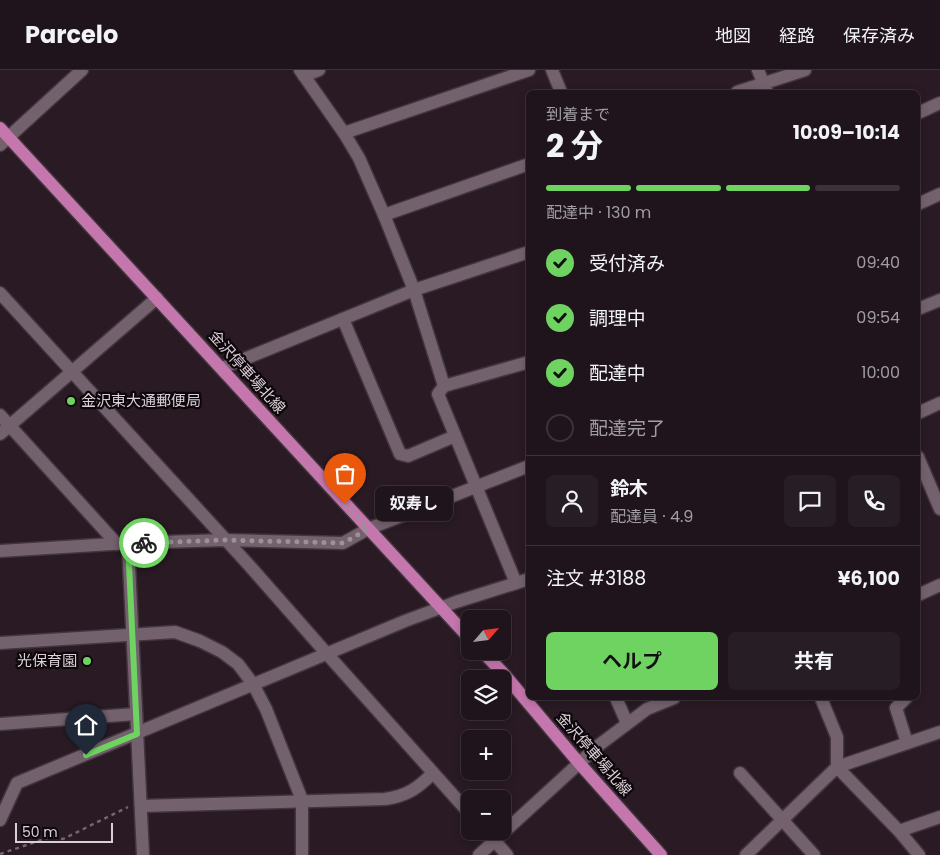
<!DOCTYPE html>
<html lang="ja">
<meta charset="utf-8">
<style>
:root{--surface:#1f141b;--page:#271d24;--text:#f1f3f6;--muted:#a19ea3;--line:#3c333a;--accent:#6ed361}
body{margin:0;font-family:Poppins,"Noto Sans JP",sans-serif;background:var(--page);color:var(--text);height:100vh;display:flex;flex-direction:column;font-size:19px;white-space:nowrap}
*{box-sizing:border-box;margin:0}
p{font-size:16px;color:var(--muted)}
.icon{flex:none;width:28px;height:28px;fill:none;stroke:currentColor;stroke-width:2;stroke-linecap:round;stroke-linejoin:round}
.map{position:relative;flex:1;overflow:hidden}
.sheet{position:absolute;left:526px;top:20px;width:394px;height:610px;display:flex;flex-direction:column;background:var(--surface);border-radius:8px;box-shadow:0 2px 8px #0003,0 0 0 1px var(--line)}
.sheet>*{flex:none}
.needle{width:32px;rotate:62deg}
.controls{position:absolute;left:461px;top:540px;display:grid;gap:10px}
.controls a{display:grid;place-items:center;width:50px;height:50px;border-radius:8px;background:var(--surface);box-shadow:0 2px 8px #0003,0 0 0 1px var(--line);font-size:25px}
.scale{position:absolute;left:15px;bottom:12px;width:98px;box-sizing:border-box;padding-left:5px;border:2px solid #dbd0d7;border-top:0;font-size:14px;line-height:18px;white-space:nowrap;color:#dbd0d7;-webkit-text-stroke:4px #0d070b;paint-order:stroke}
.pin{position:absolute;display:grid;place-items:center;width:42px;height:42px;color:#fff;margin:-51px -21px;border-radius:50% 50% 50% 0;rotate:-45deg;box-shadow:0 0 5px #0007}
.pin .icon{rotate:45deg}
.courier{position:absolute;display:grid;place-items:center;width:50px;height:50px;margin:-25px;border:4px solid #6ed361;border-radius:50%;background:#fff;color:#222;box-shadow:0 1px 6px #0007}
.bubble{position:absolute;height:35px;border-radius:8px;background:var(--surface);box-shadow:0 2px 8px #0003,0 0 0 1px var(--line);font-size:16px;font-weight:700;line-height:35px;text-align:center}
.headline em{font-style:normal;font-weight:700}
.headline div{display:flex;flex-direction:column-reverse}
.headline{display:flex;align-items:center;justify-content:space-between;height:85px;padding:0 20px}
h1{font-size:32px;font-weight:700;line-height:38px}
.bar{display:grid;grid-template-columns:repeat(4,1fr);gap:8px 5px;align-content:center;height:60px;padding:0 20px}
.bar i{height:6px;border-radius:4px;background:var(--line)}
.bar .selected{background:var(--accent)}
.bar p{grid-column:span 4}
.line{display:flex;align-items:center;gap:12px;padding:0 20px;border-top:1px solid var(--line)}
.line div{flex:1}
.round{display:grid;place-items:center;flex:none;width:52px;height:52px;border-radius:8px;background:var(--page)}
ol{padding:0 20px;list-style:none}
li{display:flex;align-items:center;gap:15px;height:55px}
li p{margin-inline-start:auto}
li .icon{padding:5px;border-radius:50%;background:var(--accent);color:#111;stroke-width:4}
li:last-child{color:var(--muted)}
li i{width:28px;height:28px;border:2px solid var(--line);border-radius:50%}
.button{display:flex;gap:10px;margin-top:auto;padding:10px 20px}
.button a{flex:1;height:58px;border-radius:8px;background:var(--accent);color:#111;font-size:20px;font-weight:700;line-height:58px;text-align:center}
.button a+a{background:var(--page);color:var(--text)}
header{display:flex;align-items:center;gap:30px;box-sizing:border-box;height:70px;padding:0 25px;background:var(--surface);border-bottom:1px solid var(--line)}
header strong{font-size:24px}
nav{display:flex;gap:28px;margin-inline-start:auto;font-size:18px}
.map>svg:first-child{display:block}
</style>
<header>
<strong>Parcelo</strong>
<nav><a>地図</a><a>経路</a><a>保存済み</a></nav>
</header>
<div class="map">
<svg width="940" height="785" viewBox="0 0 940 785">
<rect width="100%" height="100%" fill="#291a24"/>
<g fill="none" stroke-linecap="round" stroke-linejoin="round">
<defs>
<g id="minor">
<path d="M300,0L344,63L359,88L384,145L414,220L444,316L438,324L516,513"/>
<path d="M552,0L561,22"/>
<path d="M758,0L767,22"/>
<path d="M304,6L319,0"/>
<path d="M737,22L805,0"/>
<path d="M918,43L940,33"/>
<path d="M344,63L529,0"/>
<path d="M0,75L82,0"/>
<path d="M918,134L940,124"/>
<path d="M384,145L529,94"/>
<path d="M0,223L247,493L328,585L470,744"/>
<path d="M918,239L940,230"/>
<path d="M343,249L400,384L408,386L455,366"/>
<path d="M222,298L414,220L529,182"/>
<path d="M444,316L529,292"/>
<path d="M918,343L940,333"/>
<path d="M0,345L117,474"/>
<path d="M0,364L157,228"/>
<path d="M918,387L940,439"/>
<path d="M128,473L143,785"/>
<path d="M0,481L128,473L226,470L343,473L368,459L529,396"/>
<path d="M918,525L940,515"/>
<path d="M0,573L175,562L200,571L222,582L238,594L253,614L266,639L302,730V785"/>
<path d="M616,628L627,653"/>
<path d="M821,628L837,667V697L899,761L919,785"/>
<path d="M906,628L896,638L907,673"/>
<path d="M0,654L136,644"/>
<path d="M740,703L814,785"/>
<path d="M141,736L385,729C407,726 418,718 433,703"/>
<path d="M0,750L17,713L405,551L456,532L529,509"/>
<path d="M486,761L507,785"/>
<path d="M899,761L940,747"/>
<path d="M479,785L599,675L647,639L674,628"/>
<path d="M746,785L837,697L940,662"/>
</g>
<g id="major">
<path d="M0,58L470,569"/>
<path d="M482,581L503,603L579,693L661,785"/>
</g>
</defs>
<!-- minor casing -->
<use href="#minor" stroke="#41363d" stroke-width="15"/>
<!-- major casing -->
<use href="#major" stroke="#41363d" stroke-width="15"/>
<!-- path -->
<path stroke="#73666e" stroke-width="2.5" stroke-dasharray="4 4" stroke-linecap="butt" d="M0,784L50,767L63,769L128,737"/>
<!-- minor -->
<use href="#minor" stroke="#74616e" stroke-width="12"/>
<!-- major -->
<use href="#major" stroke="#c476ad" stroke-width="12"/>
</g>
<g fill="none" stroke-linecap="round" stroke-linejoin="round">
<!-- done -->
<path stroke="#9d9098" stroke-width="5" stroke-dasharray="0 9" d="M144,473L226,470L343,473L368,459L345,434"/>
<!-- route -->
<path stroke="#6ed361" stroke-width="6" d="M86,685L137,664L128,473H144"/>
</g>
<!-- markers -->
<g fill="#6ed361" stroke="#0d070b" stroke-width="2">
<circle cx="71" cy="331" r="5"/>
<circle cx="87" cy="591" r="5"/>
</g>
<g text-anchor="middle" stroke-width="4.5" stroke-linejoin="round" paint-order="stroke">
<!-- street labels -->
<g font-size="15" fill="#dbd0d7" stroke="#0d070b">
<text transform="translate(247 302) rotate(48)" y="5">金沢停車場北線</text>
<text transform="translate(594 684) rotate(49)" y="5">金沢停車場北線</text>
</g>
<!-- poi labels -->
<g font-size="15" fill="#dbd0d7" stroke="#0d070b" text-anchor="start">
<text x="81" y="336">金沢東大通郵便局</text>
<text x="77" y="596" text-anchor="end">光保育園</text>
</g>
</g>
</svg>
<div class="controls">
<a><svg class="needle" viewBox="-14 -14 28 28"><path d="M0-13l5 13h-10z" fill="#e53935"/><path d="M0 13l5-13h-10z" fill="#a19ea3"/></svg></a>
<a><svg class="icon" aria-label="layers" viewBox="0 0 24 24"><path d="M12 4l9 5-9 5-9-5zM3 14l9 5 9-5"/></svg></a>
<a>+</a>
<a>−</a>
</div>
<div class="scale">50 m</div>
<div class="pin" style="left:345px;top:434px;background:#ea580c"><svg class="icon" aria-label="bag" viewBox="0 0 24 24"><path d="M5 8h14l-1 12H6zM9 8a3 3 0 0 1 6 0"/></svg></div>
<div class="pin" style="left:86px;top:685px;background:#1f2937"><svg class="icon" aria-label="home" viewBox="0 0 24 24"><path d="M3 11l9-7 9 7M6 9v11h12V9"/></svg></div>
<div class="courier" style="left:144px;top:473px"><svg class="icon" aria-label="bike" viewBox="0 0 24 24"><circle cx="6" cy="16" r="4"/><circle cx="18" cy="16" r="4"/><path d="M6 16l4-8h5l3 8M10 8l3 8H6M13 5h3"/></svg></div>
<div class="bubble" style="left:375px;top:416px;width:78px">奴寿し</div>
<section class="sheet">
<div class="headline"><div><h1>2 分</h1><p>到着まで</p></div><em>10:09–10:14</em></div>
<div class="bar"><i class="selected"></i><i class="selected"></i><i class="selected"></i><i></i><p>配達中 · 130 m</p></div>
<ol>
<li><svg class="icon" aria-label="check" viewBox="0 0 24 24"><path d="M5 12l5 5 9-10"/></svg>受付済み<p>09:40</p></li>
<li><svg class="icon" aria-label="check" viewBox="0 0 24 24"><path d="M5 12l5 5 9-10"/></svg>調理中<p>09:54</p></li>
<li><svg class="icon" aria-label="check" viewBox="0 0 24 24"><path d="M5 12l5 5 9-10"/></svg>配達中<p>10:00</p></li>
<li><i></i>配達完了</li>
</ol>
<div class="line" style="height:90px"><a class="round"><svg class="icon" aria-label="person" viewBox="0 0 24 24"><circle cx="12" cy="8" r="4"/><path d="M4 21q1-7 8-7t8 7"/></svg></a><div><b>鈴木</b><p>配達員 · 4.9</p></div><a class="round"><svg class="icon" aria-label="chat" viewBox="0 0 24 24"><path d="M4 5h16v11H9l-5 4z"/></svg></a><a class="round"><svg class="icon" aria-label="phone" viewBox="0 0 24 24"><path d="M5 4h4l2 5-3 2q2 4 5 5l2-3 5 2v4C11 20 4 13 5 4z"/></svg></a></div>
<div class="line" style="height:65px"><div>注文 #3188</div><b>¥6,100</b></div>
<div class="button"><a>ヘルプ</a><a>共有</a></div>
</section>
</div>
